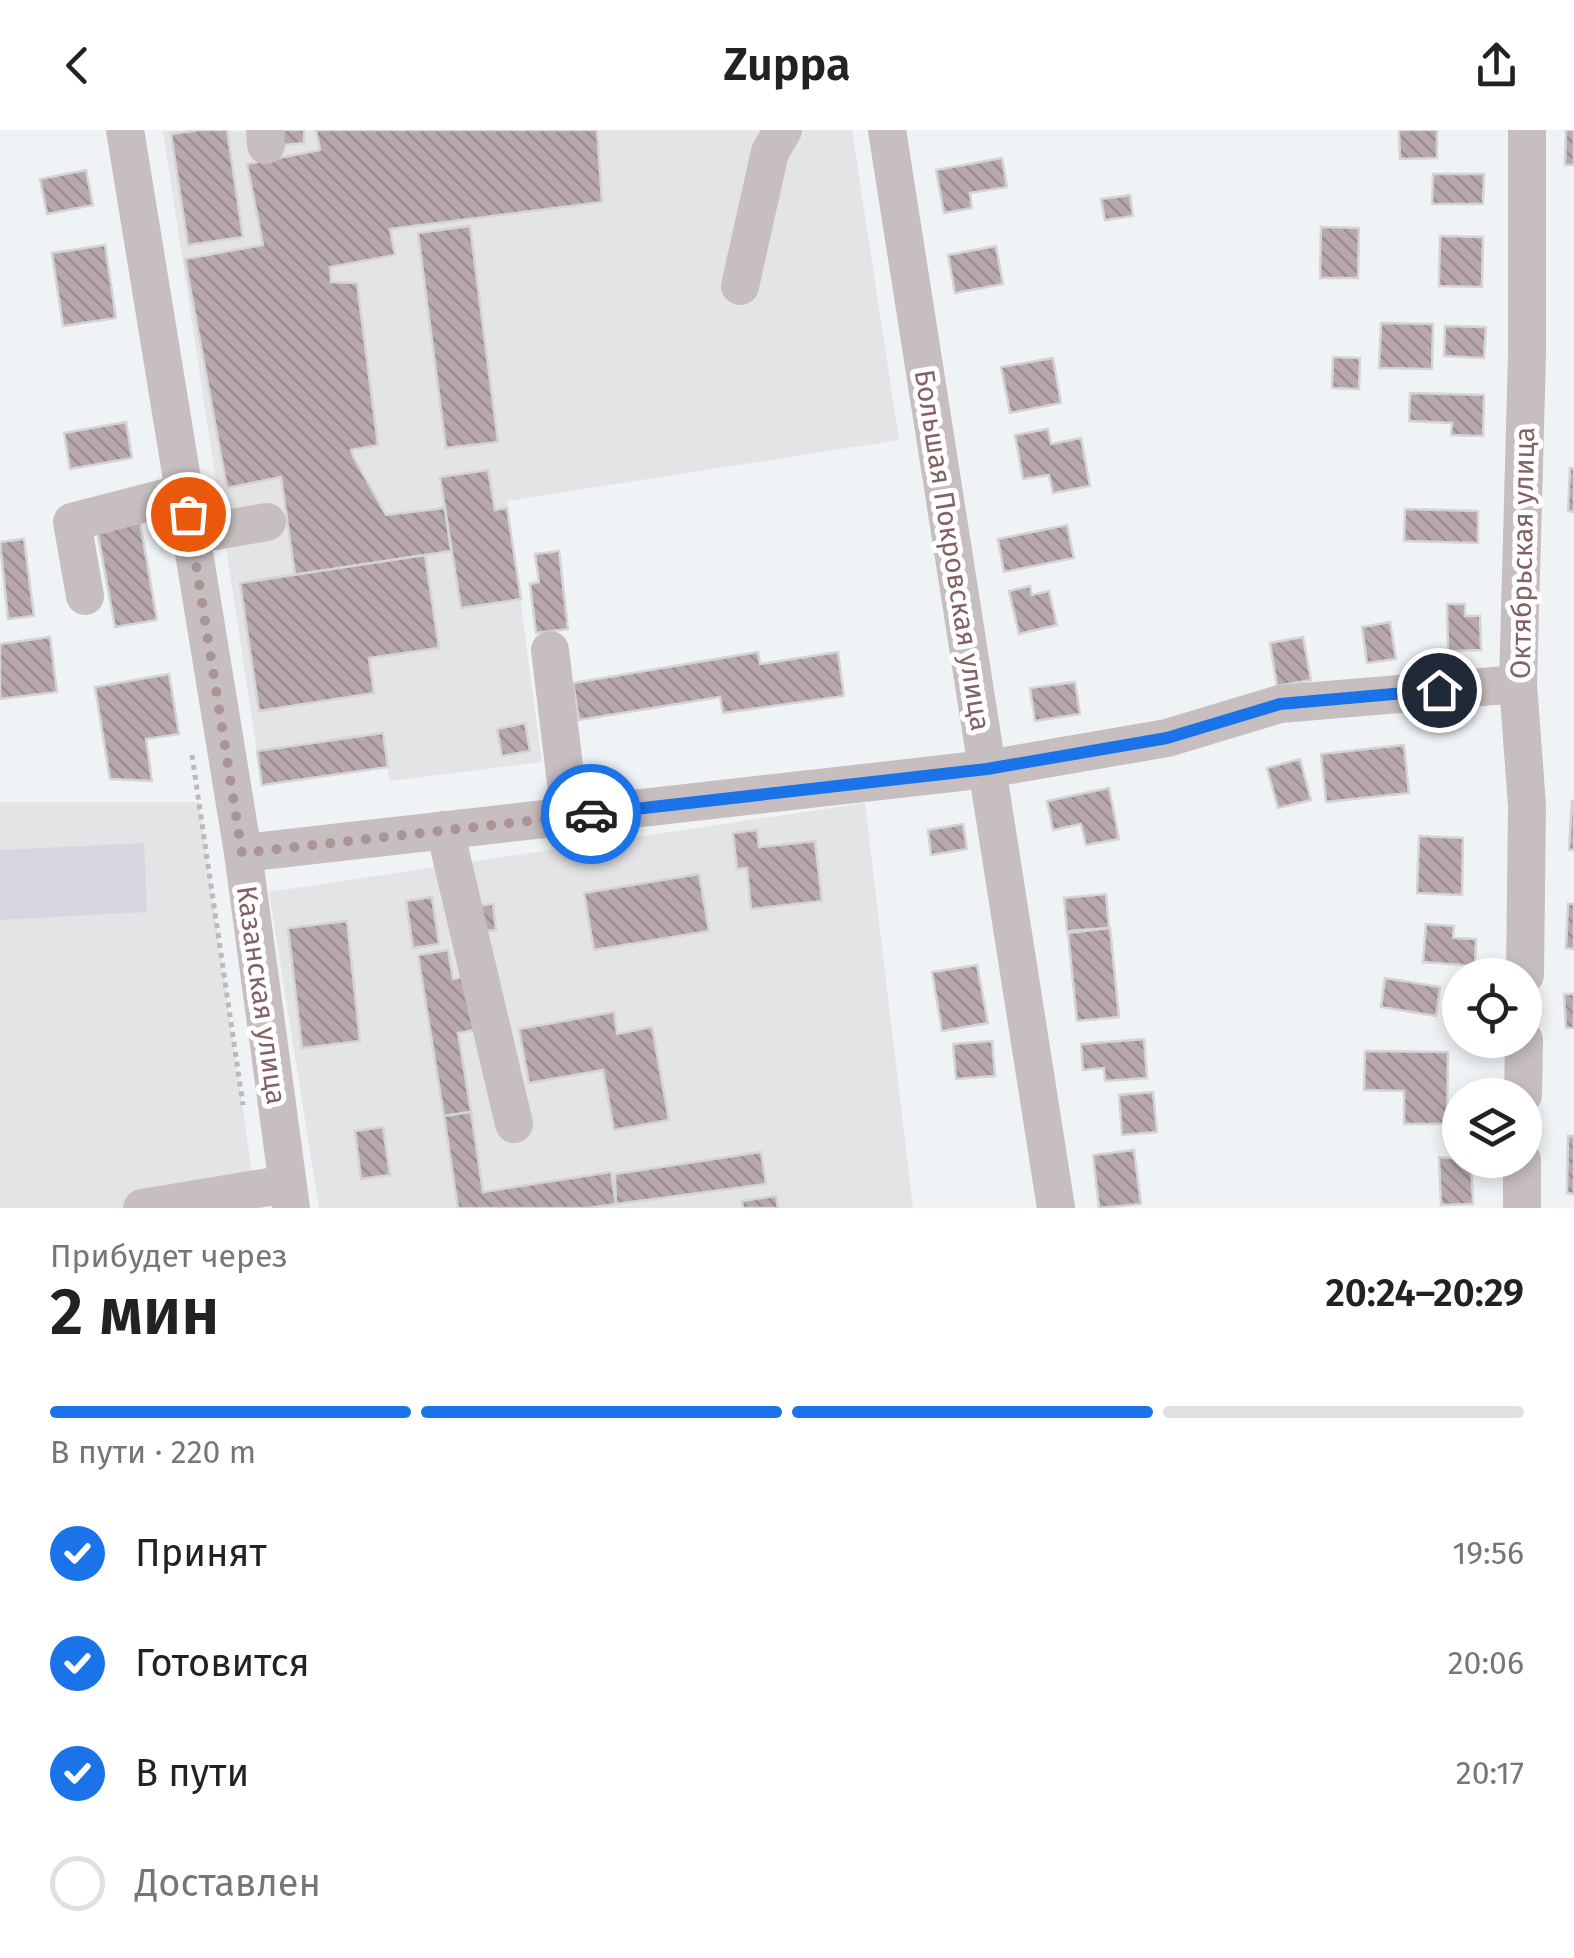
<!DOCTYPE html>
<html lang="ru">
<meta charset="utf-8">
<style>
:root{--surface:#fff;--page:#f6f6f6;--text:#222;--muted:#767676;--line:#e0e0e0;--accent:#1a73e8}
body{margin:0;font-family:"Fira Sans",sans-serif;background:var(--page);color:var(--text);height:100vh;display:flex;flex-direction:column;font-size:38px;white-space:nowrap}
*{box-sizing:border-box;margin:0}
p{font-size:32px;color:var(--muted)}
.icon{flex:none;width:55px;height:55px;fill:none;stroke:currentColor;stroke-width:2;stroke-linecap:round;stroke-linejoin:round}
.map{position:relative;height:1078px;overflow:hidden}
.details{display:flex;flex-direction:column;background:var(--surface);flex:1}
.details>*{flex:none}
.fabs{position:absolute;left:1442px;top:828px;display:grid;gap:20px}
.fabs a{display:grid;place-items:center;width:100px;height:100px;border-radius:50%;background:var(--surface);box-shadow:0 5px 15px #0003;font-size:50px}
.pin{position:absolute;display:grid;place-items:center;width:85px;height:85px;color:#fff;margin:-42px;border:5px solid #fff;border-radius:50%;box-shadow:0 2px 10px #0007}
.courier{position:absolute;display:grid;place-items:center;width:100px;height:100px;margin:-50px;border:8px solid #1a73e8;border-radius:50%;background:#fff;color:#222;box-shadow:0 2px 12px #0007}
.summary em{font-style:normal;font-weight:600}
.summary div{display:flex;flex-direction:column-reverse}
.summary{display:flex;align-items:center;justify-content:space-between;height:170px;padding:0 50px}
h1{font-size:65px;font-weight:600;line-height:75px}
.bar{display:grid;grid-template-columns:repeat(4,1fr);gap:15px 10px;align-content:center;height:120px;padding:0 50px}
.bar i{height:12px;border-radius:8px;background:var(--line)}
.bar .selected{background:var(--accent)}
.bar p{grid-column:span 4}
ol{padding:0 50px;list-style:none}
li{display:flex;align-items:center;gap:30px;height:110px}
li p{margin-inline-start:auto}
li .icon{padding:10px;border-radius:50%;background:var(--accent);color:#fff;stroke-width:4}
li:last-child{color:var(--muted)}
li i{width:55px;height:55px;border:5px solid var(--line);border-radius:50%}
header{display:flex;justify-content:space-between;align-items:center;height:130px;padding:0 50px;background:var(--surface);font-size:45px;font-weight:600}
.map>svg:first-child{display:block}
</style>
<header><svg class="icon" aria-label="back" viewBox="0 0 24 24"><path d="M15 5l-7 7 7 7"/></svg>Zuppa<svg class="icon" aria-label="share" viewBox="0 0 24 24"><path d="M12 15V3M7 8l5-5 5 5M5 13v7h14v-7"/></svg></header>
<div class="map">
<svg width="1574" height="1078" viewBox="0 0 1574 1078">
<defs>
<pattern id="building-back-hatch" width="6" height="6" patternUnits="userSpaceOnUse" patternTransform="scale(2.5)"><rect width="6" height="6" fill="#b8a8ab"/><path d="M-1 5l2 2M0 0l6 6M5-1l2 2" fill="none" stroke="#9b8c8f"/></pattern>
</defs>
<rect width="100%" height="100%" fill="#f0f3f5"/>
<!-- built -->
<g fill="#e4e3e5">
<path d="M852,0L899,310L507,371L542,632L390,651L387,637L262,655L163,1Z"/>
<path d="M0,672H199L257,1078H0Z"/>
<path d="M865,673L913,1078H319L269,762Z"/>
</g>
<!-- grass -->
<path fill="#d6d6e1" d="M144,713L147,782L0,790V720Z"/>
<!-- building -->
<g fill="url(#building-back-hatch)" stroke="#d3d4d6" stroke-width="2.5">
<path d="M199,0H227L243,107L188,115L171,4Z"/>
<path d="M281,0H304V13L282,15Z"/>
<path d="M316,0H597L602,72L390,99L395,125L330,137L331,152L357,153L378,315L351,320L354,328L386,385L445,378L451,421L295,445L281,347L227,358L185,129L263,115L247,34L320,20Z"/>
<path d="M1399,0H1437V28L1400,29Z"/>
<path d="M1566,0H1574V35H1565Z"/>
<path d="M1002,28L1007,57L970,63L972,78L944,83L936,40Z"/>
<path d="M86,40L93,75L47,84L40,49Z"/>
<path d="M1433,44H1484L1483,74H1432Z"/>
<path d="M1130,65L1133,86L1105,90L1101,69Z"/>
<path d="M470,96L498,312L446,318L418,103Z"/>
<path d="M1321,97L1359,98L1358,148H1320Z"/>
<path d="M1440,106L1483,107L1482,157L1439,156Z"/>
<path d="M105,115L116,188L63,196L52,123Z"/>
<path d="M996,116L1003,154L955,163L948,125Z"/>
<path d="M1381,193L1433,194L1432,239L1379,238Z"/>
<path d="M1445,196L1486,197L1484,228L1444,226Z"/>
<path d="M1333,227L1360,228L1359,259L1332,258Z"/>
<path d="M1053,228L1061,273L1010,283L1001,237Z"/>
<path d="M1410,263L1484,265L1483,306L1451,305L1452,293L1409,291Z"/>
<path d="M126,292L132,328L70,339L64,303Z"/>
<path d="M1048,299L1051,314L1081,308L1090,356L1053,363L1049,345L1023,349L1015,305Z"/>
<path d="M1570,338H1574V382L1568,381Z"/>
<path d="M488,340L495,380L507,378L521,469L461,478L440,347Z"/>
<path d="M1405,379L1478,381V413L1404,411Z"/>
<path d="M139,386L157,490L115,497L96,394Z"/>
<path d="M1067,395L1074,428L1004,442L998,409Z"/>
<path d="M24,409L34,486L8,489L0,412Z"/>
<path d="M559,421L568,499L536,503L530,454L539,452L535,424Z"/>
<path d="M425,425L439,518L369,528L374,563L259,581L240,453Z"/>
<path d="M1030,456L1032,465L1049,461L1057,495L1019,504L1009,461Z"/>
<path d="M1447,474H1465V486H1480L1481,520L1448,521Z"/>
<path d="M1390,492L1396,529L1367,533L1362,497Z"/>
<path d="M50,507L57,562L0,569V514Z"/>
<path d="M1303,507L1311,550L1277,556L1270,513Z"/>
<path d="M758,522L760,534L838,522L844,566L723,583L720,567L579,590L573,553Z"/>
<path d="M169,544L179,604L146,609L152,651L110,649L95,557Z"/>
<path d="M1075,552L1080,584L1035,591L1030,558Z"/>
<path d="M525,593L530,621L502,626L497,599Z"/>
<path d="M383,603L388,637L262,655L257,621Z"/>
<path d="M1404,615L1409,663L1326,672L1321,624Z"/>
<path d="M1300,629L1311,670L1278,678L1267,638Z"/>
<path d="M1109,658L1119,709L1086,715L1081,694L1053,700L1047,671Z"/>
<path d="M1572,671H1574V720H1569Z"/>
<path d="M963,694L967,719L931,725L928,700Z"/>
<path d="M757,700L759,717L815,711L822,771L751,779L747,738L737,739L733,703Z"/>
<path d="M1419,706L1463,708L1462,765L1417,763Z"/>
<path d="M699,744L709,801L594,820L584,763Z"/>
<path d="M1106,764L1109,798L1067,801L1064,768Z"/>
<path d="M432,767L439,814L413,818L406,771Z"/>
<path d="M493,774L496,800L479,802L476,776Z"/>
<path d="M1568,774H1574V819L1566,818Z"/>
<path d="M347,791L360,911L302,918L288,798Z"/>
<path d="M1426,794L1454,796L1453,808L1476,809L1475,836L1423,832Z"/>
<path d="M1110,798L1119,887L1077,891L1068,803Z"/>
<path d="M448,820L453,849L466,847L475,900L458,903L471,982L444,986L418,825Z"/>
<path d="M977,835L988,893L942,901L932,842Z"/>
<path d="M1385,848L1440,857L1436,886L1381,877Z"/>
<path d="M1564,864H1574V898H1566Z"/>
<path d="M614,882L617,904L652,897L669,990L614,1000L603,940L529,953L519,899Z"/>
<path d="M1144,909L1147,948L1105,951L1104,938L1083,940L1081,914Z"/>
<path d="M992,911L995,946L956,949L953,914Z"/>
<path d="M1365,921L1448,922L1447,994H1404V961L1364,960Z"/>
<path d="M1153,962L1157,1002L1122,1005L1119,965Z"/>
<path d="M471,982L483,1062L611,1042L616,1074L588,1078H458L444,986Z"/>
<path d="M383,997L390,1045L361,1049L355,1001Z"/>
<path d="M1568,1006H1574V1064L1567,1063Z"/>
<path d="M1134,1020L1141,1074L1099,1078L1093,1025Z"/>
<path d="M761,1022L766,1054L616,1074L615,1044Z"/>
<path d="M1439,1027L1471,1030L1473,1074L1441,1075Z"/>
<path d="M776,1066L778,1078H743L742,1071Z"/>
</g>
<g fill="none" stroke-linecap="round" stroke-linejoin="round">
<!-- path -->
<path stroke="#beb8b9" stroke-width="5" stroke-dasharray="5 5" stroke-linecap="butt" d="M192,625L243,975"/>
<!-- minor -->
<g stroke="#c7bebf" stroke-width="38">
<path d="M125,0L243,723L291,1078"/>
<path d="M265,0L266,15"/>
<path d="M887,0L1056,1078"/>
<path d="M740,156L770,22L783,0"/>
<path d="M191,405L267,392"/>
<path d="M85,466L72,392L184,363"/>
<path d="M550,520L570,686"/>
<path d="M445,700L514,994"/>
<path d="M243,723L987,639L1167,608L1280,574L1518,554"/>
<path d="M1525,845L1527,676L1518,554L1527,225V0"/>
<path d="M1523,965L1524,910"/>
<path d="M142,1078L287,1054"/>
<path d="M1522,1078V1030"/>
</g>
</g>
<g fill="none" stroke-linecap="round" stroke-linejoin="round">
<!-- done -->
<path stroke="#aa9497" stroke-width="10" stroke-dasharray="0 18" d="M188,384L242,723L591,684"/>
<!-- route -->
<path stroke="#1a73e8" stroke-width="12" d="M591,684L987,639L1167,608L1280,574L1439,560"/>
</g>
<g text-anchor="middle" stroke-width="10" stroke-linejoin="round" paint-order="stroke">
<!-- street labels -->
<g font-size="28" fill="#846164" stroke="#fff">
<text transform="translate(953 420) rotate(81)" y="10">Большая Покровская улица</text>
<text transform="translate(1522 423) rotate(-89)" y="10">Октябрьская улица</text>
<text transform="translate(262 865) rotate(82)" y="10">Казанская улица</text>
</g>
</g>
</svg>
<div class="fabs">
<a><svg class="icon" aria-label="locate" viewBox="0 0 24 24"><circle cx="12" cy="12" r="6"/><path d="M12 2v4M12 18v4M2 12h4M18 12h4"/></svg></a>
<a><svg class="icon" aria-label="layers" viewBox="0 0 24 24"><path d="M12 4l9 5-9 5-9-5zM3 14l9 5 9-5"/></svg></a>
</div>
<div class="pin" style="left:188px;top:384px;background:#ea580c"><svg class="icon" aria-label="bag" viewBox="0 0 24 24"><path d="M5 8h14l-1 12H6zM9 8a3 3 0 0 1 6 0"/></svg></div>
<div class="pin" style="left:1439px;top:560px;background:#1f2937"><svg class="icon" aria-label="home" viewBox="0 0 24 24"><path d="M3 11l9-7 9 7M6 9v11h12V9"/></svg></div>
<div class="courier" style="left:591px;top:684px"><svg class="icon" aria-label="car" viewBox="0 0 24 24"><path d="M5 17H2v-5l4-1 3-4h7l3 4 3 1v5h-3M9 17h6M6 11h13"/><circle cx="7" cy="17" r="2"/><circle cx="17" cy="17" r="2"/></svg></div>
</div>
<section class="details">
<div class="summary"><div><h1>2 мин</h1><p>Прибудет через</p></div><em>20:24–20:29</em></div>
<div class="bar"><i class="selected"></i><i class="selected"></i><i class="selected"></i><i></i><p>В пути · 220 m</p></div>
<ol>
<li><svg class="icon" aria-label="check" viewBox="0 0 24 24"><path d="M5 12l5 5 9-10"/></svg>Принят<p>19:56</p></li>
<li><svg class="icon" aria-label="check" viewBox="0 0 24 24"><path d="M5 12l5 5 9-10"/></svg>Готовится<p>20:06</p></li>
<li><svg class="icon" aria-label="check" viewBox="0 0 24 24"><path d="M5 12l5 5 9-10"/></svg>В пути<p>20:17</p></li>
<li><i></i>Доставлен</li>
</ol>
</section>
